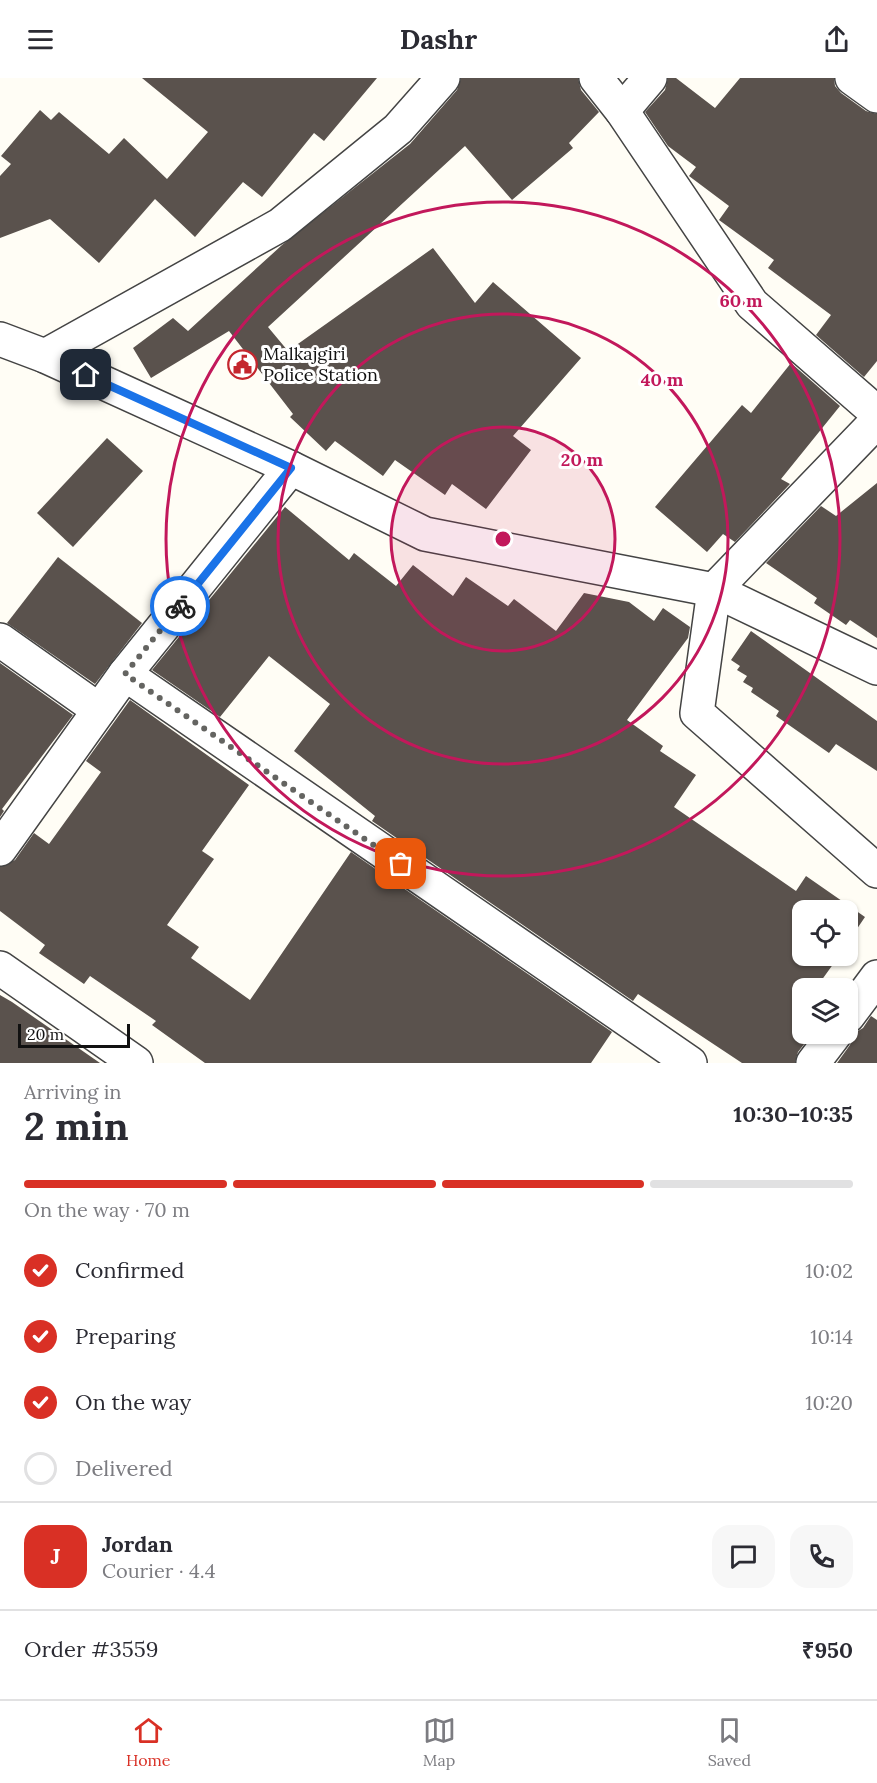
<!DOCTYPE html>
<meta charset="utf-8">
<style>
:root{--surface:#fff;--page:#f7f7f7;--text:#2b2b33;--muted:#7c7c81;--line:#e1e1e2;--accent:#d93025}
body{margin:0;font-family:Lora,serif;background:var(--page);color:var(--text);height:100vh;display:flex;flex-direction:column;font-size:22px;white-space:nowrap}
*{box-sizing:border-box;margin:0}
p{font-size:20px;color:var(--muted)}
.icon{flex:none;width:33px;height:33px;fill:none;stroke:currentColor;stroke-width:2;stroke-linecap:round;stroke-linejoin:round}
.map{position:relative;height:985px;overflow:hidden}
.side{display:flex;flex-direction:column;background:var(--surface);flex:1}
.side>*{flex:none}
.buttons{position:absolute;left:792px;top:822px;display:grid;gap:12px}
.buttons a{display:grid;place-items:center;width:66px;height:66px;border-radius:12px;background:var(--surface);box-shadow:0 2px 4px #0004;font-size:30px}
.scale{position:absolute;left:18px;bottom:15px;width:112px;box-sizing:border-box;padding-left:6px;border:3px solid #111;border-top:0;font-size:16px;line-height:21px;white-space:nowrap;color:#111;-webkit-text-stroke:4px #fff;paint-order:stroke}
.pin{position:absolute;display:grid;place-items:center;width:51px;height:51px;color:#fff;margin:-26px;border-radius:12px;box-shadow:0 3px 9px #0006}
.courier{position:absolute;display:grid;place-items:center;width:60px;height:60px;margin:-30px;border:4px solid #1a73e8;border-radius:50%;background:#fff;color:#222;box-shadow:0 2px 8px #0007}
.overview em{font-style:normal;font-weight:700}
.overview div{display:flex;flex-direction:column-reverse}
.overview{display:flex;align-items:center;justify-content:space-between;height:102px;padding:0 24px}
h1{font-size:39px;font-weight:700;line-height:45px}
.bar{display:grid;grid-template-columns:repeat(4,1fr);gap:9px 6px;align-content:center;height:72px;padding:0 24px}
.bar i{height:8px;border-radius:4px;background:var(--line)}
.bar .active{background:var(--accent)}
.bar p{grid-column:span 4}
.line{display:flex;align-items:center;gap:15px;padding:0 24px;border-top:2px solid var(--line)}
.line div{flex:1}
.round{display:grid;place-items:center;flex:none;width:63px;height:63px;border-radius:18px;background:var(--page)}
ol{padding:0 24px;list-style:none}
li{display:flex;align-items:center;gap:18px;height:66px}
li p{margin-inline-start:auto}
li .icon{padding:6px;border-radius:50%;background:var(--accent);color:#fff;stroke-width:4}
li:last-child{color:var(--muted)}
li i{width:33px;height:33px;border:3px solid var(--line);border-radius:50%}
header{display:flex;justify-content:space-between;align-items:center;height:78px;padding:0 24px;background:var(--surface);font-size:27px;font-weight:700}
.tab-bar{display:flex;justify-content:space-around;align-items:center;height:84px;border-top:2px solid var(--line);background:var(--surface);font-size:16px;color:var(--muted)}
.tab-bar a{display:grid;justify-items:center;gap:3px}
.tab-bar .active{color:var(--accent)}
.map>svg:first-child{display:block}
</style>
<header><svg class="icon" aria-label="menu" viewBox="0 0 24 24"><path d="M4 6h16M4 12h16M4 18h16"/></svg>Dashr<svg class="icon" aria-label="share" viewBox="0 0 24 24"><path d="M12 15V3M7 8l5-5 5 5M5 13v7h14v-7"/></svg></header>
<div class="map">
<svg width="877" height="985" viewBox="0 0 877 985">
<rect width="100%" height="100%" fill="#fffdf5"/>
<!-- building -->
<g fill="#5a524d">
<path d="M142,0H377L324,63L314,55L262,119L243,104L195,159L155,121L99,185L50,141L0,160V98L11,86L1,78L40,32L51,42L59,34L109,76L124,60L167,101L208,54Z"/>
<path d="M461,0H578L581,12L599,34L569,65L573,70L512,122L465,68L268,249L288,273L433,170L475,225L493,204L581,280L513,358L531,372L486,431L452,406L445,417L395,382L383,398L335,363L326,373L290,339L293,336L229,253L151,300L133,270L173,240L188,253L282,167L410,66L457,12Z"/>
<path d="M668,0H676L715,30L740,0H834L835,8L841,15L866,33L877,36V283L864,299L816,257L831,237L768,190L774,182L719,142L729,128L689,98L696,89L668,68L645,34L665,12Z"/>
<path d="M791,285L840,328L781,401L790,406L735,464L723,456L707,474L655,429L742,327L751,335Z"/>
<path d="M107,360L143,393L73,469L37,435Z"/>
<path d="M877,405V560L850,542L846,547L814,525L817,520L766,485L821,428L836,438Z"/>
<path d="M285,429L349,482L354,475L396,508L413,487L453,518L466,499L508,528L514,521L556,553L584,515L629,524L654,543L663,530L690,549L688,560L627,642L663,668L660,673L696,697L674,729L796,813L806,798L865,839L848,864V832H802V878H839L821,903L832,910H802V956H812L798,974L795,985H742L638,916L633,923L372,743L375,738L294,673L330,626L269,578L220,639L152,592Z"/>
<path d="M58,479L142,545L95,606L7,545Z"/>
<path d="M751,553L877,643V693L836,666L829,675L776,638L779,633L751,614L753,610L743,604L747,598L737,592L740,588L731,582Z"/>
<path d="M0,585L73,637L2,731L4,733L0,739Z"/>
<path d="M130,622L249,707L202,773L214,781L167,847L199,869L191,880L250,922L351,774L612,954L591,985H205L152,947L156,943L90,898L84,906L39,875L45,867L0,833V789L15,782L34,755L49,766L101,694L86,683Z"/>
<path d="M0,917L12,924L100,985H0Z"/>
<path d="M871,938L877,942V985H837L850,967L853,956L863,950Z"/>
</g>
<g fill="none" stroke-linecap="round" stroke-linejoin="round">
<defs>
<g id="minor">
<path d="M596,0L622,33L752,226L877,335"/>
<path d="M852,0L877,18"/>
<path d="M622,33L650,0"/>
<path d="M0,261L45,278L291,390L425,456L714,512L877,590"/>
<path d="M45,278L280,147L398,51L443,0"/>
<path d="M877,343L714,512L697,635L877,793"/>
<path d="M0,562L99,632"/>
<path d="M125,596L690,985"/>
<path d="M0,771L125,596L291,390"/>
<path d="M0,890L136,985"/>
<path d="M848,938L877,899"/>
<path d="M813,985L835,956"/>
</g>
</defs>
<!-- minor casing -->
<use href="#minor" stroke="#444" stroke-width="36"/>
<!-- minor -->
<use href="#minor" stroke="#fff" stroke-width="33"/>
</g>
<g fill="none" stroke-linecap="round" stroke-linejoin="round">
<!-- done -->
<path stroke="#646461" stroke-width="6" stroke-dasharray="0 10.8" d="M180,528L125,596L401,786"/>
<!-- route -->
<path stroke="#1a73e8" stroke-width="8" d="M86,297L291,390L180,528"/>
</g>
<!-- distance rings -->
<circle cx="503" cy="461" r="112" fill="#c2185b" fill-opacity=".12"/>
<g fill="none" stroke="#c2185b" stroke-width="3">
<circle cx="503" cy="461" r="112"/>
<circle cx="503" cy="461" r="225"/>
<circle cx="503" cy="461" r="337"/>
</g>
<!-- icons -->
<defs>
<symbol id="civic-ring" viewBox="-11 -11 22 22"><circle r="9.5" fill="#fff" stroke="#c4262e" stroke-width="1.5"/><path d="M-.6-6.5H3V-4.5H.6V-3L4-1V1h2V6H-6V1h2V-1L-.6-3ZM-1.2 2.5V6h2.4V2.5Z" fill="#c4262e"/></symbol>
</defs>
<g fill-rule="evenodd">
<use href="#civic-ring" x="226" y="270" width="33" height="33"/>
</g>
<g text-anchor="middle" stroke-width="6" stroke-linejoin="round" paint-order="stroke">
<!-- poi labels -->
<g font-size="18" fill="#111" stroke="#fff" text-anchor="start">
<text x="263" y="282">Malkajgiri<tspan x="263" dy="21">Police Station</tspan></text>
</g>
</g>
<circle cx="503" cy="461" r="9" fill="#c2185b" stroke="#fff" stroke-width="3"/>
<g font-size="18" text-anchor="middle" font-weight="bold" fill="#c2185b" stroke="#fff" stroke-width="6" stroke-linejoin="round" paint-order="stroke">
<text x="741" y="229">60 m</text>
<text x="662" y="308">40 m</text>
<text x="582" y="388">20 m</text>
</g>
</svg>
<div class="buttons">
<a><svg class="icon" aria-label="locate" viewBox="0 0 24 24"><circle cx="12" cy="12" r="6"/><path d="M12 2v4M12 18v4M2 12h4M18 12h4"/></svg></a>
<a><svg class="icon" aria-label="layers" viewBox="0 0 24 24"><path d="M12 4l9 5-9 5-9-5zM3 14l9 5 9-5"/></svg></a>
</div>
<div class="scale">20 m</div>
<div class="pin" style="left:401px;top:786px;background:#ea580c"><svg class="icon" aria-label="bag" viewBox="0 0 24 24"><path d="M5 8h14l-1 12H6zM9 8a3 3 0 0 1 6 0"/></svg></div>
<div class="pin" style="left:86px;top:297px;background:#1f2937"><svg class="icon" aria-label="home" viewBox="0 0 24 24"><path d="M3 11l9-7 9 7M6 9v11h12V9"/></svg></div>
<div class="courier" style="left:180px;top:528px"><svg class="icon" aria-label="bike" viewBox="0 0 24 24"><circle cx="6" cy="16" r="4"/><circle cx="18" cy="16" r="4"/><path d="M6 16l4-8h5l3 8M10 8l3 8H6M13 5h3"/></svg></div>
</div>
<section class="side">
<div class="overview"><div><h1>2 min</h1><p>Arriving in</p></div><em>10:30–10:35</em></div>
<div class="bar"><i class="active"></i><i class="active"></i><i class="active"></i><i></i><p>On the way · 70 m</p></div>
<ol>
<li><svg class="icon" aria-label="check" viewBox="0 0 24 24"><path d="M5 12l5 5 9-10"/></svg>Confirmed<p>10:02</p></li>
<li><svg class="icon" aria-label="check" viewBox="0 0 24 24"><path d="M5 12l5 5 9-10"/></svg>Preparing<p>10:14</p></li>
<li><svg class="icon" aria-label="check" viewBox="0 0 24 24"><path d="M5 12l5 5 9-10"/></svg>On the way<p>10:20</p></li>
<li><i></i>Delivered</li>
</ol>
<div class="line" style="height:108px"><b class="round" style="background:var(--accent);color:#fff">J</b><div><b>Jordan</b><p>Courier · 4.4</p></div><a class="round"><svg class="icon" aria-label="chat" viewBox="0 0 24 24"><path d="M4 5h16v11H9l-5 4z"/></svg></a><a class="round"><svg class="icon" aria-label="phone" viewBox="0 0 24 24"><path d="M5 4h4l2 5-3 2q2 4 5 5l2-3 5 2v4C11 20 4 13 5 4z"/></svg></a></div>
<div class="line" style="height:78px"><div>Order #3559</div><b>₹950</b></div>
</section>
<nav class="tab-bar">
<a class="active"><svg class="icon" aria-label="home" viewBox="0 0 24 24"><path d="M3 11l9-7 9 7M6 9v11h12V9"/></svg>Home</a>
<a><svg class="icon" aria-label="map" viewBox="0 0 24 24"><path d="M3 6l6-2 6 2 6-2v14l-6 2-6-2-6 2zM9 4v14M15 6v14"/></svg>Map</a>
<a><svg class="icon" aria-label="saved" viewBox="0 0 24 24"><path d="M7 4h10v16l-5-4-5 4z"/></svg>Saved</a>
</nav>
